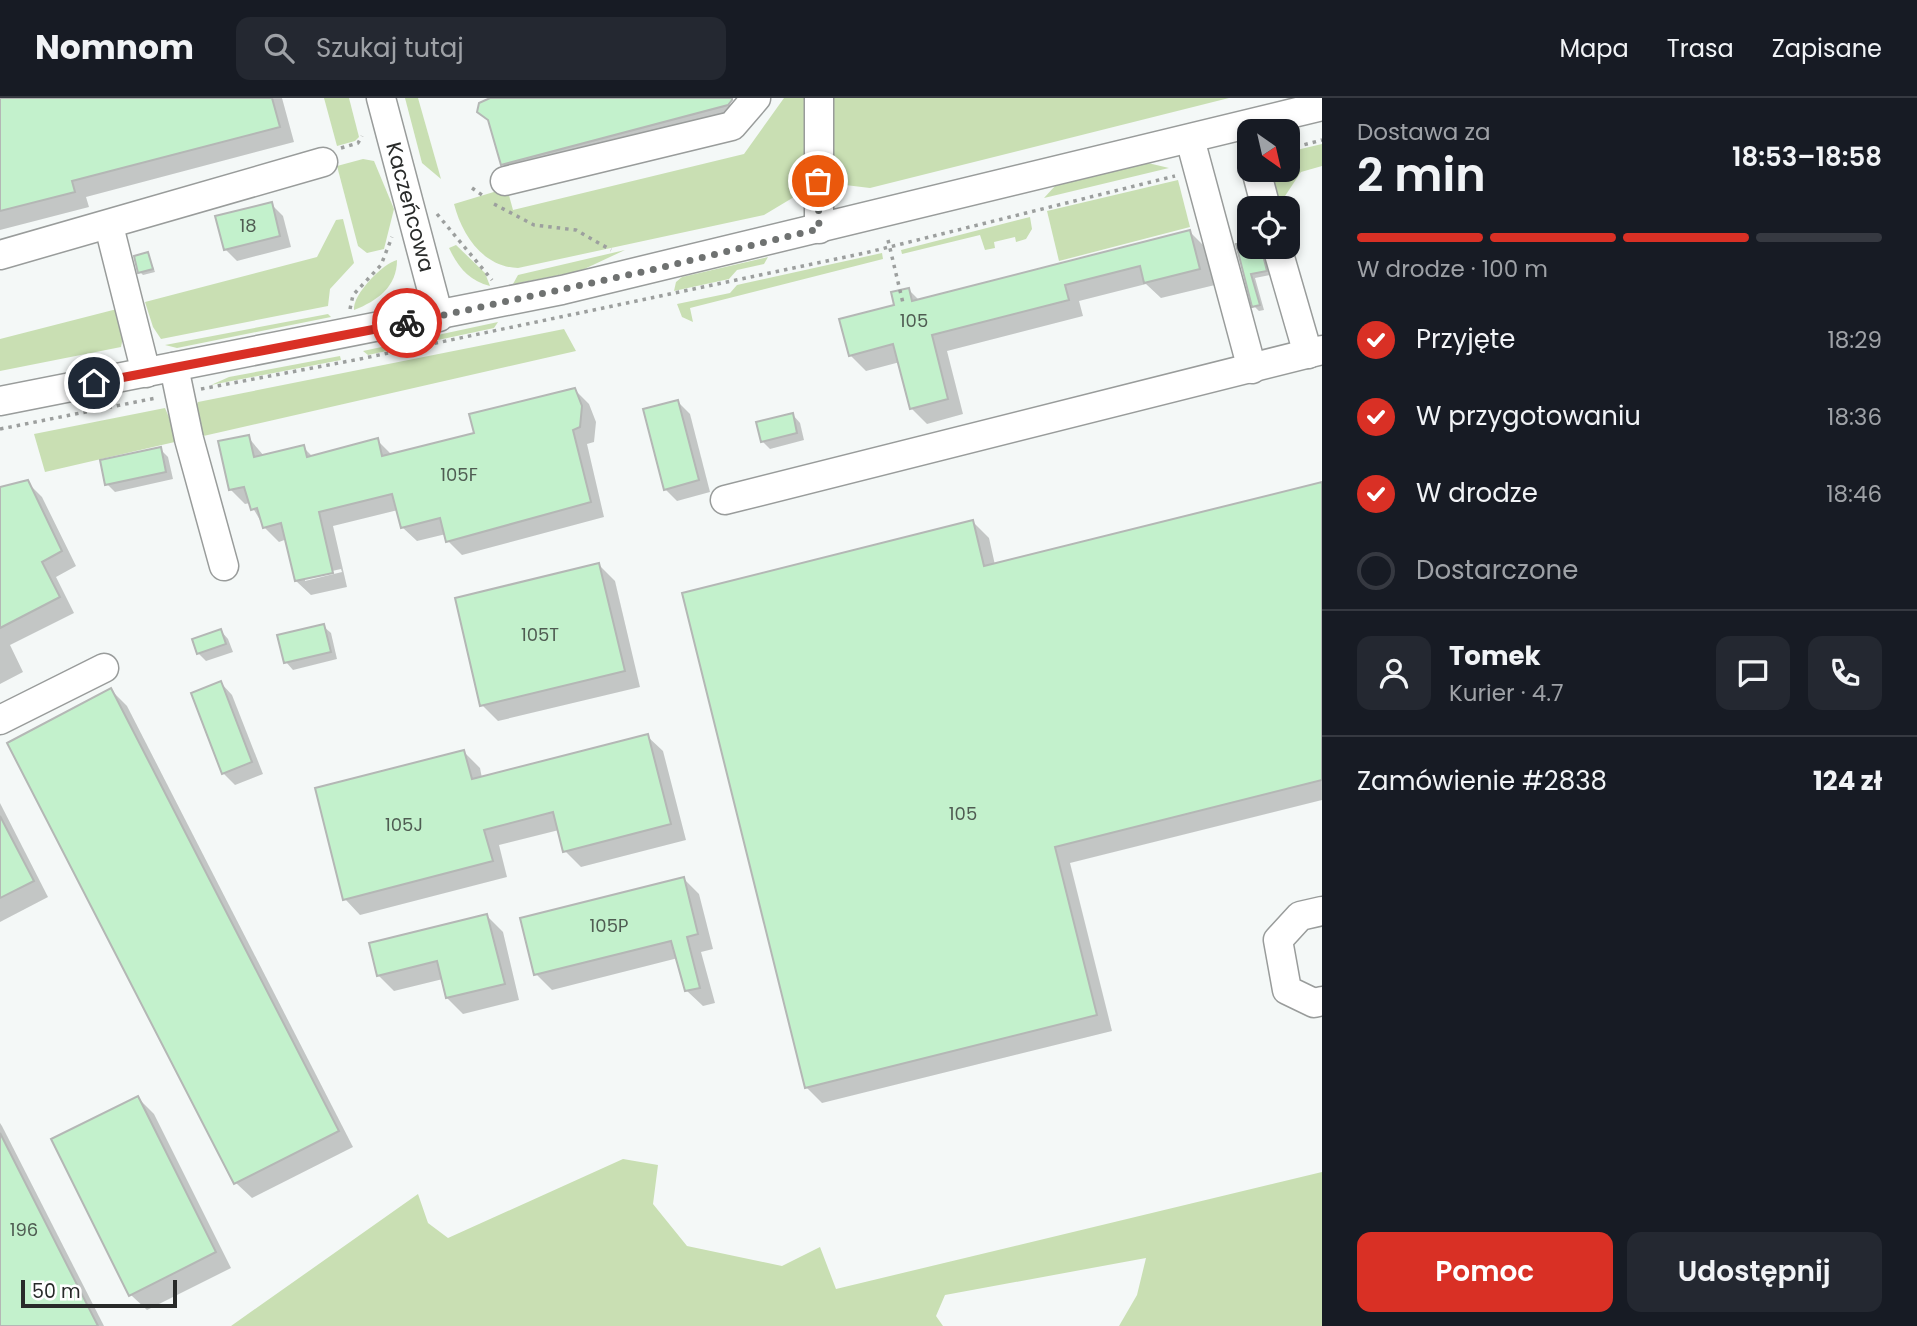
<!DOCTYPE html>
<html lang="pl">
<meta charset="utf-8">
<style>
:root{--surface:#171b24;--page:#242831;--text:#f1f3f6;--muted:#9ea1a6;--line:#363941;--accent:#d93025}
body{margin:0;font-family:Poppins,sans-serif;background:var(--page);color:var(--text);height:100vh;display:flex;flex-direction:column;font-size:26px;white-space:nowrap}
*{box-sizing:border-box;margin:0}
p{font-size:23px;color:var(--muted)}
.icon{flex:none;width:38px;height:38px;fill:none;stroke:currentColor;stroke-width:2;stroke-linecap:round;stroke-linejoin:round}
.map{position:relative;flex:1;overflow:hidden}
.sheet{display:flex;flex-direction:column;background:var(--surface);width:595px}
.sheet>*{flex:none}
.needle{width:46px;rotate:146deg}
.tools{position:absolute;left:1237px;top:21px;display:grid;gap:14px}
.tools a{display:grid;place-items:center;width:63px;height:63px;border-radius:14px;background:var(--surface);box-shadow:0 4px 10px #0003;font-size:35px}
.scale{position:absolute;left:21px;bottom:18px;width:156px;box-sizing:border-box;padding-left:7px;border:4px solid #282a29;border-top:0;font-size:19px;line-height:24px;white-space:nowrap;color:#282a29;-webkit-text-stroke:5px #fff;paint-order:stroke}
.pin{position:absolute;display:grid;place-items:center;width:60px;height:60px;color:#fff;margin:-30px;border:4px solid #fff;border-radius:50%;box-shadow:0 2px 7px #0007}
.courier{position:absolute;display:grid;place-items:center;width:70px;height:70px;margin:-35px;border:5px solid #d93025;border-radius:50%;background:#fff;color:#222;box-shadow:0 2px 9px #0007}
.summary em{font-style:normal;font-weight:600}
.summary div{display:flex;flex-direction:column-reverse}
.summary{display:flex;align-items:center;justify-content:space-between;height:119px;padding:0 35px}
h1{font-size:46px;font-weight:600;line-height:52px}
.bar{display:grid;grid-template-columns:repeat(4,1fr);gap:10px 7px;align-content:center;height:84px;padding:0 35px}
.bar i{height:9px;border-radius:5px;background:var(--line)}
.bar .on{background:var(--accent)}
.bar p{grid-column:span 4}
.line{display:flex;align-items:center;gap:18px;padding:0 35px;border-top:2px solid var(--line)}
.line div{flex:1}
.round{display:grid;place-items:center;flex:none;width:74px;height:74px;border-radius:14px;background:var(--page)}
ol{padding:0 35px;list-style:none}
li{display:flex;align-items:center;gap:21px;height:77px}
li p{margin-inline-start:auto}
li .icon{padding:7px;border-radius:50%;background:var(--accent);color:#fff;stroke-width:4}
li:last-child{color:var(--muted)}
li i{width:38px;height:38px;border:4px solid var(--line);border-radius:50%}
.primary-button{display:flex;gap:14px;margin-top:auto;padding:14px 35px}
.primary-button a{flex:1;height:80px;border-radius:14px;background:var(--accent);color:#fff;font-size:28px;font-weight:600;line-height:80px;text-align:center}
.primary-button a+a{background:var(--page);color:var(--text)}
header{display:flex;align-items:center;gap:42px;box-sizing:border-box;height:98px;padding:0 35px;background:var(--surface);border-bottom:2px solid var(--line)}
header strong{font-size:33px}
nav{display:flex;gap:38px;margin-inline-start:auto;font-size:24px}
.search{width:490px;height:63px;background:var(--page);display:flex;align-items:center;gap:18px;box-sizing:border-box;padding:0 24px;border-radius:14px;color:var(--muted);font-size:26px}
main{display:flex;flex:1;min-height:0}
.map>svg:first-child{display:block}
</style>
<header>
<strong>Nomnom</strong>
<div class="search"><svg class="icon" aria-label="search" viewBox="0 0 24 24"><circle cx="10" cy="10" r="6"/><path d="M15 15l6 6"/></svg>Szukaj tutaj</div>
<nav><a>Mapa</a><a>Trasa</a><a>Zapisane</a></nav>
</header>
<main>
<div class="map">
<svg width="1322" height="1228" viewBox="0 0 1322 1228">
<rect width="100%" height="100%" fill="#f4f8f7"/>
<!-- green -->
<g fill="#c9dfb3">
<path d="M324,0H349L359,39L355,43L337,48Z"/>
<path d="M405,0H418L441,81L422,65Z"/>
<path d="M784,0H811L806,84L804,93L764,117L518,170C483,169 462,137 454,106L507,90L513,112L744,56Z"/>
<path d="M828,0H1229L870,90L837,86C824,59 828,28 828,0Z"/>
<path d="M1322,46V68L1301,74L1277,110L1268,72H1288V54Z"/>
<path d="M363,61L374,63L394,111L384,151L367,155L358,148L337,68Z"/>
<path d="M1148,65L1169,70L1044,100L1055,88Z"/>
<path d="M1178,82L1190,129L1059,163L1047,113Z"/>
<path d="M1030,119L1032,131L1026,141L1016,144L1015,139L994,144L995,150L985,152L980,137L902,156L901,152Z"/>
<path d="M343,121L354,165L330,191L328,208L161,241L153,229L145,204L317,159L336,122Z"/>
<path d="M456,147L485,175L490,188C469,183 458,169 449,150Z"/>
<path d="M625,152L580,173L513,186L518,177Z"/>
<path d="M882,155L883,161L690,210L693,224L682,219L677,206L730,195L737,187Z"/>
<path d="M768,159L764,166L737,172L729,181L674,193L676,184L682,179Z"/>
<path d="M397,162C397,189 377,203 354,212C352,197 383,165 397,162Z"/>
<path d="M117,211L123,239L121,249L0,273V241Z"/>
<path d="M328,216L331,219L177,250L165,247Z"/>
<path d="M498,224L494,230L368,257L363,253Z"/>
<path d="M564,231L576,253L199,339L195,311L198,304Z"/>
<path d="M340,258L341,262L211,287L229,279Z"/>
<path d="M165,310L179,343L45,374L34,336Z"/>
<path d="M623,1061L658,1067L653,1106L687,1148L782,1168L820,1149L836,1191L1322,1074V1228H1119L1137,1197L1146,1160L945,1197L936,1218L943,1228H231L418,1096L428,1125L448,1140Z"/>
</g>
<!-- shadow -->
<g fill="#0003" fill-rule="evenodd">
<path d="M0,0H282L294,44L86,99L89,109L0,132Z"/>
<path d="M498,0H728L733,20L514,78L502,66L491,26L479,13Z"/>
<path d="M271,106L283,118L291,149L237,163L225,151Z"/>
<path d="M1190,134L1206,150L1215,187L1161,200L1146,186L1079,203L1083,218L947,253L963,316L927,326L911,310L900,264L866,273L850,257L909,192L920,203Z"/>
<path d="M1238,147L1264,149L1270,177L1255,180L1264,212L1259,213L1254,208Z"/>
<path d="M148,156L155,174L143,177L140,174Z"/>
<path d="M574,291L589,306L596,324L594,344L587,346L604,419L462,457L448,443L446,436L417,443L402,429L398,412L333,428L347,489L311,497L296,483L287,441L279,444L264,429L250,405L245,406L230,391L248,339L264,358L303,349L313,359L377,342L392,357L476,336ZM341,471L342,474L305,483V479Z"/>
<path d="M678,304L690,316L710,394L677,403L665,391Z"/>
<path d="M793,317L800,325L804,342L770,351L762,343Z"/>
<path d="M160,351L168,359L173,381L115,394L107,386Z"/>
<path d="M27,384L42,399L76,468L56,479L74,515L10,547L23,574L0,586V391Z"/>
<path d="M1322,385V702L1070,765L1112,933L822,1005L806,989L973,424L989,440L995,467Z"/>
<path d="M599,467L615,483L640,589L498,623L482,607Z"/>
<path d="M323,528L331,535L337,561L293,572L286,564Z"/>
<path d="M221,533L228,541L233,554L206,563L198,555Z"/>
<path d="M221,585L232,597L263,676L235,687L223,675Z"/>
<path d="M111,592L127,608L353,1049L252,1100L236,1085Z"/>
<path d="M647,638L663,653L686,742L581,769L565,753L559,732L499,747L507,779L360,817L345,801L464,654L480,670L482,680Z"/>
<path d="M0,705L48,799L0,824Z"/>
<path d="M684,781L699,796L713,851L701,854L715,905L703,908L687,893L678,860L552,892L536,876Z"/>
<path d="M487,818L503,834L519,902L463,916L447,900L443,881L394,893L378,877Z"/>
<path d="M138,1000L154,1016L231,1170L147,1212L131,1197Z"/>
<path d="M0,1025L2,1028L104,1228H0Z"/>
</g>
<!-- building -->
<g fill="#c3f1cc" stroke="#b4b7b5" stroke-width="2">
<path d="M0,0H272L280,29L72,83L75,94L0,113Z"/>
<path d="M490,0H732V2L728,7L501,67L488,22L477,14L479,5Z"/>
<path d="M272,104L280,138L224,152L215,118Z"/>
<path d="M1190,132L1200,171L1144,185L1140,168L1065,187L1069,202L932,237L948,301L910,311L893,246L849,258L839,221L894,207L891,194L909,190L912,203Z"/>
<path d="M1250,144V149H1261L1267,173L1251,176L1260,207L1252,209L1236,146Z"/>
<path d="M148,154L153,171L138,175L134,158Z"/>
<path d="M575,290L582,308L580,329L573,332L591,404L446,444L440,420L401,430L392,396L319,414L333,475L295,483L281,425L263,430L257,410L251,412L244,389L229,392L218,343L249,337L254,359L304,347L307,359L378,340L382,358L474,335L469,316Z"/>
<path d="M678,302L699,382L664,392L643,311Z"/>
<path d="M793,315L797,335L761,344L756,324Z"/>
<path d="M161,349L166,374L105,387L100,362Z"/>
<path d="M28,382L62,453L42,464L60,499L0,530V389Z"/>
<path d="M1322,384V682L1055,749L1097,917L805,990L682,495L973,422L984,468Z"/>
<path d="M599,465L625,573L480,608L455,500Z"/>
<path d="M324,526L331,554L284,565L277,537Z"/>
<path d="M221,531L226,546L197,556L192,541Z"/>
<path d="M221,583L252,664L222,676L191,595Z"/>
<path d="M111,590L339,1033L234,1086L7,645Z"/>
<path d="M648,636L671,726L563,754L553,714L484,732L493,763L343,802L315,690L464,652L472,681Z"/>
<path d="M0,718L34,783L0,800Z"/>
<path d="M684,779L698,836L687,839L700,890L685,893L671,843L534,877L520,820Z"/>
<path d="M487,816L505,886L446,900L437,863L377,878L369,845Z"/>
<path d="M138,998L216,1154L129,1198L51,1041Z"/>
<path d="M0,1035L98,1228H0Z"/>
</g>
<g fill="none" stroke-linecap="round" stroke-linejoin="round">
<defs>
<g id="minor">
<path d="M381,0L439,219"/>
<path d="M1190,41L1252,271"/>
<path d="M1256,72L1266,110"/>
<path d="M505,83L732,28L756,0"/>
<path d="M109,128L146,275"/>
<path d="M819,131V0"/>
<path d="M1277,149L1308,256"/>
<path d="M0,157L323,64"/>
<path d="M174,269L189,341L224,468"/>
<path d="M0,303L562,192L1322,8"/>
<path d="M725,402L1322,252"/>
<path d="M0,622L104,570"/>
<path d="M1322,813L1300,818L1278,842L1287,892L1314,905L1322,903"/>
</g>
</defs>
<!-- minor casing -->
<use href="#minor" stroke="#999c9b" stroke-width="31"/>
<!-- path -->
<g stroke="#9c9f9e" stroke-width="3.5" stroke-dasharray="3.5 5" stroke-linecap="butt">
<path d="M341,50L358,45L362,38"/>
<path d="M1288,51L1322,42"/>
<path d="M472,90L485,99"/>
<path d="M494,106L534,127L576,132L611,152"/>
<path d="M437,116L492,182"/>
<path d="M888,142L903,205"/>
<path d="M350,211L353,197L381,167L392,139"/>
<path d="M201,291L360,261L865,155L1175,78"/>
<path d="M0,331L156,300"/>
</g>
<!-- minor -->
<use href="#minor" stroke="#fff" stroke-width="28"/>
</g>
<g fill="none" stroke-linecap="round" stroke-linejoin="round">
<!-- done -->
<path stroke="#6f7271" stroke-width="7" stroke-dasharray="0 12.6" d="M407,225L651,172L819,131L818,83"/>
<!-- route -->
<path stroke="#d93025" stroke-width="9" d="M94,285L407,225"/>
</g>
<g text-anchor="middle" stroke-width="5" stroke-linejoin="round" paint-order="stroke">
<!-- number labels -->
<g font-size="18" fill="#4f5c52">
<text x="248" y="134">18</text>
<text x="914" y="229">105</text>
<text x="459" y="383">105F</text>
<text x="540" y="543">105T</text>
<text x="963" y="722">105</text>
<text x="404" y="733">105J</text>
<text x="609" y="834">105P</text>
<text x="24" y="1138">196</text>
</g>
<!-- street labels -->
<g font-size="21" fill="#282a29" stroke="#fff">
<text transform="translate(410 109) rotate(75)" y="7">Kaczeńcowa</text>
</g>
</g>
</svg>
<div class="tools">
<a><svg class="needle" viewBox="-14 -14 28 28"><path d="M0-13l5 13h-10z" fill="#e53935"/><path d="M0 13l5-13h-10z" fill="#9ea1a6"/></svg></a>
<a><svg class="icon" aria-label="locate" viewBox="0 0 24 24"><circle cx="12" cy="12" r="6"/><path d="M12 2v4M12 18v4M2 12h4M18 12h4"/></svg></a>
</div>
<div class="scale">50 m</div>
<div class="pin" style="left:818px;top:83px;background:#ea580c"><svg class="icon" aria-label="bag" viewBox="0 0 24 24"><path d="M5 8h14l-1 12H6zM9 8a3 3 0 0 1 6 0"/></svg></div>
<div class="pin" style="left:94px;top:285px;background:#1f2937"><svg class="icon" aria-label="home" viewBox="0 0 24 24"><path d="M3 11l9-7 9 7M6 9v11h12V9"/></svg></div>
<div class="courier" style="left:407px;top:225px"><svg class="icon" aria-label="bike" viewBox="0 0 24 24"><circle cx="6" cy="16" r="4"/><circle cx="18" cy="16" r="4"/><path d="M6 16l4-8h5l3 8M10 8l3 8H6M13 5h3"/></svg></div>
</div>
<section class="sheet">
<div class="summary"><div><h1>2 min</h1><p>Dostawa za</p></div><em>18:53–18:58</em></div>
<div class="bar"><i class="on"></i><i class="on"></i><i class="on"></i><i></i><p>W drodze · 100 m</p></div>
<ol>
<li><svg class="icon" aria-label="check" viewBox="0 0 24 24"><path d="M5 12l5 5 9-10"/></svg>Przyjęte<p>18:29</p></li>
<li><svg class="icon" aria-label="check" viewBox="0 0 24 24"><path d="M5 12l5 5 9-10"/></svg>W przygotowaniu<p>18:36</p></li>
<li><svg class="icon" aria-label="check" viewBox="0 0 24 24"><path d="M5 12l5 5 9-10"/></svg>W drodze<p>18:46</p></li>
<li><i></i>Dostarczone</li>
</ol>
<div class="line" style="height:126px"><a class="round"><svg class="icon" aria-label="person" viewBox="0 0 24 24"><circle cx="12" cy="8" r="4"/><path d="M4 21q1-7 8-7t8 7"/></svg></a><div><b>Tomek</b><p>Kurier · 4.7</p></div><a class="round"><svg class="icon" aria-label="chat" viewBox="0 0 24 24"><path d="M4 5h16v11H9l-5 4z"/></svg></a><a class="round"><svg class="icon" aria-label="phone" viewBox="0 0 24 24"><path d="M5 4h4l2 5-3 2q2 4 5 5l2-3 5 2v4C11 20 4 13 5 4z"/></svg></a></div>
<div class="line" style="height:91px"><div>Zamówienie #2838</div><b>124 zł</b></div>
<div class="primary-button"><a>Pomoc</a><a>Udostępnij</a></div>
</section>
</main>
